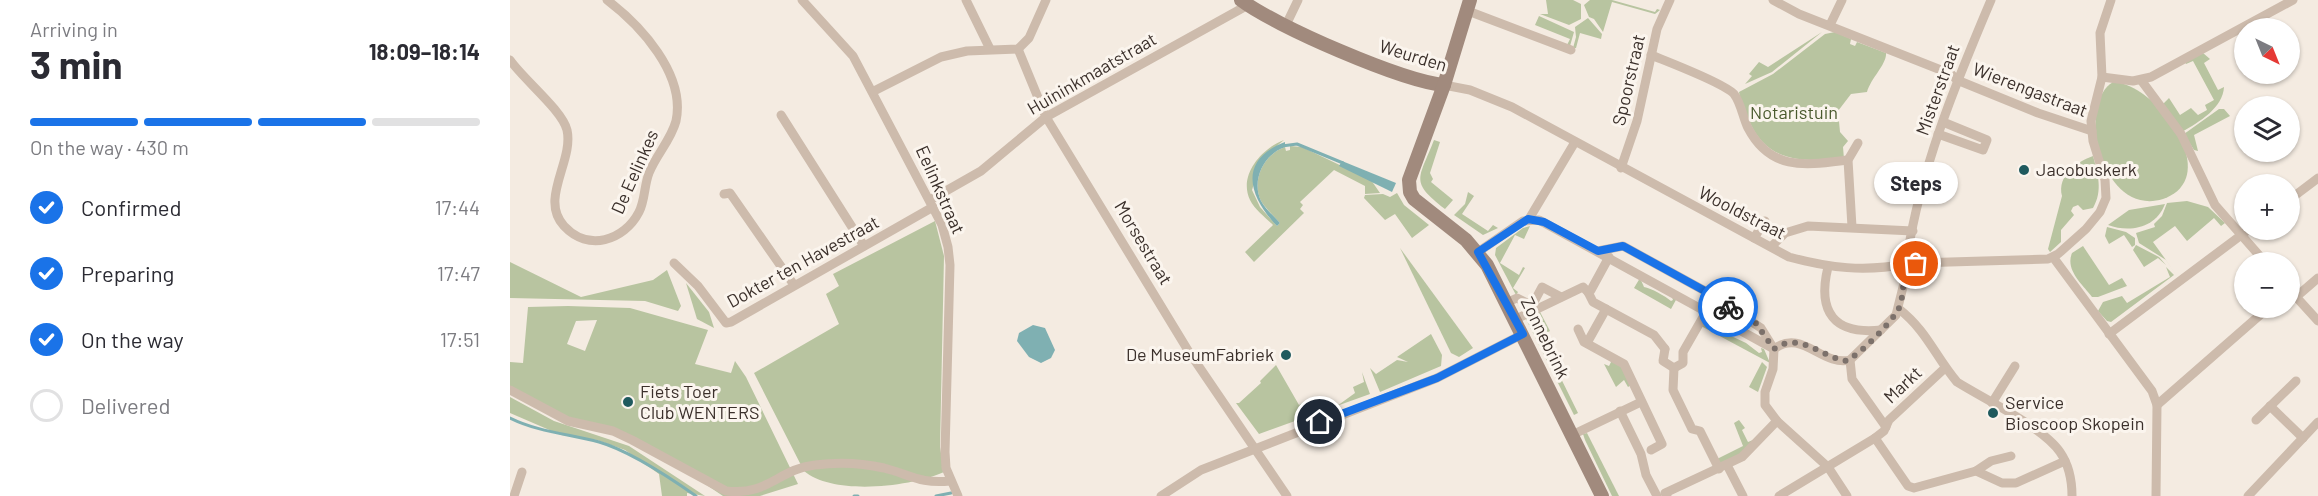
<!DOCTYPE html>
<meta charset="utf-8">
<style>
:root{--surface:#fff;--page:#f2f2f3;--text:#2b2b33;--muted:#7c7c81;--line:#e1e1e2;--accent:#1a73e8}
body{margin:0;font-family:Barlow,sans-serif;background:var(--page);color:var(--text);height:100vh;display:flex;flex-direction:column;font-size:22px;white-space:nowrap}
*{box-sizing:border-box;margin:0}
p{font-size:20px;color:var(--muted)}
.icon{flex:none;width:33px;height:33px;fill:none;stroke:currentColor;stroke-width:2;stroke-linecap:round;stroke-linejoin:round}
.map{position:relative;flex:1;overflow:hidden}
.side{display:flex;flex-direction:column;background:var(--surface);width:510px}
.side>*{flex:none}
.needle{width:39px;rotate:137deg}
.buttons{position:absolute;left:1724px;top:18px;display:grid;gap:12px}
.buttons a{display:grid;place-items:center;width:66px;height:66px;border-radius:50%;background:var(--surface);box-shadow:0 2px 4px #0004;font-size:30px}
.pin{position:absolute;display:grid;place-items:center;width:51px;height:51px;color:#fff;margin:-26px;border:3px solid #fff;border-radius:50%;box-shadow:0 2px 6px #0007}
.courier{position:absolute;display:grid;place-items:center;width:60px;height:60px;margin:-30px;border:4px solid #1a73e8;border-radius:50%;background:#fff;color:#222;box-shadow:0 2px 8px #0007}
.bubble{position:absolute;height:42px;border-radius:21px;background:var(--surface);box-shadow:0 2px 4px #0004;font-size:20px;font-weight:700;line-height:42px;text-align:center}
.overview em{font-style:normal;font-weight:700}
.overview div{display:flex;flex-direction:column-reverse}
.overview{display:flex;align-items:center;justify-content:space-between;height:102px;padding:0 30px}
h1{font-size:39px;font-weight:700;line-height:45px}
.bar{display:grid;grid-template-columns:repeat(4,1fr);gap:9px 6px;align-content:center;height:72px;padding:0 30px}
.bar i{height:8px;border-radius:4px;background:var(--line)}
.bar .on{background:var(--accent)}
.bar p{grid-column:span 4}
ol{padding:0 30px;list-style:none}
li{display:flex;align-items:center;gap:18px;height:66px}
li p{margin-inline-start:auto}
li .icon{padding:6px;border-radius:50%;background:var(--accent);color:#fff;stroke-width:4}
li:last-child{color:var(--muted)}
li i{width:33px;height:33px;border:3px solid var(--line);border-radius:50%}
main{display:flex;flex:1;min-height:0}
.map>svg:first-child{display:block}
</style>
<main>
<section class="side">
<div class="overview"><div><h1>3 min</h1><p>Arriving in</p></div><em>18:09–18:14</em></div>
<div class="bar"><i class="on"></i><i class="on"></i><i class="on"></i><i></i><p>On the way · 430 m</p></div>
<ol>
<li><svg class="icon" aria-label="check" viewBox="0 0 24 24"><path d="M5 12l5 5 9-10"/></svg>Confirmed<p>17:44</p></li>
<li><svg class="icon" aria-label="check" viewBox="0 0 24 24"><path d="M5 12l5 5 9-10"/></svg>Preparing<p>17:47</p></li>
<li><svg class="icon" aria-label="check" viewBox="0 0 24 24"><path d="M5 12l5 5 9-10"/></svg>On the way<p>17:51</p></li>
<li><i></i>Delivered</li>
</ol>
</section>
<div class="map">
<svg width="1808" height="496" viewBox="0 0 1808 496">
<rect width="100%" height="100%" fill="#f4ebe1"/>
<!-- green -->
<g fill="#b8c4a0" fill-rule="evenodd">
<path d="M1036,0H1063L1071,4V19L1059,25L1030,14H1038Z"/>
<path d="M1080,0H1102L1145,12L1147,9L1150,10L1145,14L1102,2L1093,32L1084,19L1079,17L1074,5Z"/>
<path d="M1029,16L1064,32L1060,46L1057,45L1060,39L1025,25Z"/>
<path d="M1078,18L1092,34L1091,39L1070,33L1066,48H1063L1066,37L1065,27Z"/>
<path d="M1312,32L1262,72L1235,84L1242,76L1239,74L1249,62L1258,67Z"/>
<path d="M1325,32L1341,39L1340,44L1345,46L1347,42L1376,53C1377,64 1361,78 1357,92L1341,94L1328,111L1330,132L1338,141L1333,147L1334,159C1292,161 1256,164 1238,118C1235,110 1230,100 1229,92L1263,74L1315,34Z"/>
<path d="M1693,53L1700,59L1694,63L1708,90L1714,87C1713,108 1689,122 1672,132L1653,104L1659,98L1670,115L1681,108L1688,115L1697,110L1695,105L1704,100L1683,61L1676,64L1675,62Z"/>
<path d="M1603,82C1638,83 1688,143 1676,178C1672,189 1664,195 1653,199C1592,218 1565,105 1603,82Z"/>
<path d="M1709,109H1714L1720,116L1684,135L1688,151L1684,150L1674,134Z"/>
<path d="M774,140L752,158L742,190L750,207L767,226L770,223C764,216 756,209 751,201C741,180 754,154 775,147L776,151L780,150V146L792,147L861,180L870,193L855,194V186L824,170L790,202L793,205L790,209L794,213L744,262L735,252L763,225C755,217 745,210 740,200C728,175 752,148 774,140Z"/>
<path d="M924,140L930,142L920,173L923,179L921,182L943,200L935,209C899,181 909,179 924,140Z"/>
<path d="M1583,156C1588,174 1593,191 1583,208L1573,210L1568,205L1563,207L1561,211L1564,215L1551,230V242L1540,252L1538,249L1552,196C1547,175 1567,162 1583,156Z"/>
<path d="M958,192L964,196L952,214L978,231L983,225L988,228L973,235L944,215L955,204Z"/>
<path d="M887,193L894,205L919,225L902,238L885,214L875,220L854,198L855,195L873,194L880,197Z"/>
<path d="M1677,201L1698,207L1715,223L1711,226L1704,218L1677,241L1665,226L1643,242L1666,274L1656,260L1629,243L1626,233L1645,227L1644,224L1652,216L1657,203Z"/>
<path d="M1655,204C1646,228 1620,233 1598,225L1619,210Z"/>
<path d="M425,221L434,256L430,447L434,472C400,487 324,496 294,471L244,373L329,324L316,294L329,286L323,274Z"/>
<path d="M1020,226L1014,239L1005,235L990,263L1009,275L1013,267L1015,268L1003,288L1008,292L1006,295L985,255L986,248L1013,228Z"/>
<path d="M1597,227L1616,232L1625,238V245L1622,247L1614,235L1599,244L1595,236Z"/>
<path d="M1626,245L1649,257L1656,265L1648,258L1634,267L1623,250Z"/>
<path d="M1573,246L1599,285L1612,278L1617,286L1588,297H1582C1572,284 1555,270 1562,253Z"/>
<path d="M890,248L963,348L949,357L941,353Z"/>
<path d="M0,262L71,297L143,280L157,270L171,306L168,311L135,301L0,298Z"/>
<path d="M1656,267L1664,275L1601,322L1597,321L1588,311L1593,302L1612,296L1617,303L1660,277Z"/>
<path d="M1130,278L1134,287C1141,288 1155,296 1161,301L1163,300L1162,297L1167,298L1161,309L1124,288Z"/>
<path d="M176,283L199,312L204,328L187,319Z"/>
<path d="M58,306L120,308L198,330L185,364L221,373L225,361L236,377L288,484L250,496H213L140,447L52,415L0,389V362L13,363L18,307ZM87,320L75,351L57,344L66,321Z"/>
<path d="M1029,310L1040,331L1030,336L1068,413L1064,415L1015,317Z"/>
<path d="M1198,318L1200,326L1236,343L1249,353L1252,352L1251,348L1254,349L1260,363L1191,326L1193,323L1196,325L1198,322L1195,320Z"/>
<path d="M921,334L932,355L931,366L870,392L860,368L866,374L887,360L898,362L887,357Z"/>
<path d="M1102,360L1112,365L1121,385L1118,387L1114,380L1106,387L1094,364L1099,366Z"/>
<path d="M1252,362L1257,367L1248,392L1239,387Z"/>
<path d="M766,365L789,405L799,399L807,411L823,401L827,406L845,393L843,387L854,382L852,372L860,394L749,434L726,403H729L751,383L750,381Z"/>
<path d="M0,397L44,421L119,446L195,496L177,493V496H152L149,474L115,450L87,440L51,435L0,413Z"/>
<path d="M1229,420L1235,428L1232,430L1238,442L1243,440L1231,454L1211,464L1207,459L1233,446L1224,423Z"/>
<path d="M1077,433L1109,496H1102L1075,440L1073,434Z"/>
</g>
<!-- water -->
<g fill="#7fb0b2">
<path d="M775,142V147C754,154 741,180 751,201C756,210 764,216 770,223L767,226C739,197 727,160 775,142Z"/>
<path d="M832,161L886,183L882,192L829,166Z"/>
<path d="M523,325L535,328L545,350L541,358L531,363L519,357L507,341L509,333Z"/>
</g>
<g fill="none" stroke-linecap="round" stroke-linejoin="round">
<!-- stream -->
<g stroke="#7fb0b2" stroke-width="3">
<path d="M772,146L787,144L833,163"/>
<path d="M0,418C28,432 60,434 89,442C120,451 159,477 186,496"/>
<path d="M344,496H348"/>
<path d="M426,496L441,493"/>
</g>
<!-- street -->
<g stroke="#cdbbac" stroke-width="9">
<path d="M292,0L343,56L432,225L438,247L440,265L435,452L436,468L448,496"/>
<path d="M456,0L480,49"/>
<path d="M1263,0L1289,14L1441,74L1447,80L1528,113L1582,131"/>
<path d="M958,11L1061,50"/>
<path d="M776,25L788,0"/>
<path d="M1320,25L1332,0"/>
<path d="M508,49L536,117L679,352L777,496"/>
<path d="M1141,55C1158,62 1214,83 1224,94C1231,103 1233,118 1238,128C1261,172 1297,165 1338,160"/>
<path d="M0,60C14,80 52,110 57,130C64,161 29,199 54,226C78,252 114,241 129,212C135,201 134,186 139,173C146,155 161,140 166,121C176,74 130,25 97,0"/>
<path d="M1592,77L1623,81L1641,77L1783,0"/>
<path d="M1631,80L1671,134L1705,205L1755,262"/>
<path d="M934,85L960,90L1002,107L1279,257C1319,268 1355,272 1396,264"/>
<path d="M364,91L431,57L457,51L508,49L519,38L536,0"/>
<path d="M271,115L354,246"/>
<path d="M1428,134L1473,150L1477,140L1433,122"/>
<path d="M1111,168L1127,121L1147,29L1160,0"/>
<path d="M214,194L220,193L284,285"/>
<path d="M420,200L471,171L536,117L738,5"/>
<path d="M1779,200L1808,178"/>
<path d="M1019,219L1065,142"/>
<path d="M1342,227L1338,160L1348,143"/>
<path d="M1244,238L1255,221"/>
<path d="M1262,246L1275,233L1298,226L1403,231"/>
<path d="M1088,251L1113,246L1195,291L1251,328L1264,349L1263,369L1255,392V405L1267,421"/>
<path d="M968,252L1013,221L1029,220L1264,349"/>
<path d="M1543,257L1642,391L1647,405L1646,496"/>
<path d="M164,263L188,286L216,323L221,322L423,207"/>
<path d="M1396,264C1409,172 1445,85 1481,0"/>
<path d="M1318,267C1307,312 1324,335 1371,330"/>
<path d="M1398,267L1406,263L1538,259L1548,254L1576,229L1590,212L1596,198L1595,180L1583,141L1581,121L1592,77L1590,33L1601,0"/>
<path d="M1779,289L1808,321"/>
<path d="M1078,292L1083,302L1144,335L1155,349"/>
<path d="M1786,297L1808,278"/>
<path d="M998,302L1007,298L1019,304L1024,302L1032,287L1051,297"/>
<path d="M1389,309C1417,331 1425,356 1447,382C1474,399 1533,427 1550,452C1559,465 1562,481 1562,496"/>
<path d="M1006,319L1073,287L1078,292L1081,290L1099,257"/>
<path d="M1068,329L1074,342L1114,364L1152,444L1141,450"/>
<path d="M1599,334L1738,230"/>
<path d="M1077,343L1096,309"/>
<path d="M1155,349L1153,361L1164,368"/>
<path d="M1264,349C1292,328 1312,367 1340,360"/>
<path d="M1164,368L1163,390L1182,429L1190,431L1209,469"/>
<path d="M1164,368L1173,363V352L1204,298"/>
<path d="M0,390L58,421L103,431L122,440L216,491C259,496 268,469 305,465C327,462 352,463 374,468C401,475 410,484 440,481"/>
<path d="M1482,403L1505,366"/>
<path d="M1647,405L1758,308"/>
<path d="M1760,406L1793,438"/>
<path d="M1110,411L1131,454L1136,475L1147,496"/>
<path d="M1746,420L1786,381"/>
<path d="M1376,427L1342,379L1340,360L1386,315L1398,267"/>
<path d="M1062,435L1131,402"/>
<path d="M1365,438L1398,486L1404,488L1466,471L1492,483H1506L1555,461"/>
<path d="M1217,465L1233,496"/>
<path d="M1466,471L1481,461L1501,456"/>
<path d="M4,496L12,472"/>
<path d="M651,496L691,470L927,378L1013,334"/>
<path d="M1157,496L1155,493L1232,457L1267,421L1318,467L1337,496"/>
<path d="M1269,496L1365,438L1374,431L1379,420L1435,368"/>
<path d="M1738,496L1808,422"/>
</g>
<!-- secondary -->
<g stroke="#a18a7d" stroke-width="14">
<path d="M731,0C765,26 892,81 934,85"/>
<path d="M960,0L934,85L899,180L900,192L904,199L956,240L977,265L1092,496"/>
</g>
</g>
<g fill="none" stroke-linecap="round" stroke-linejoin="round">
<!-- done -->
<path stroke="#7c716b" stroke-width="6" stroke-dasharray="0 10.8" d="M1218,307L1245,322L1264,349C1288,331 1311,356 1335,361C1347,358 1384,320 1389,308C1394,296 1392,283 1396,271L1406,264"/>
<!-- route -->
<path stroke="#1a73e8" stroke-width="8" d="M810,422L927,378L1013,334L968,252L1018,219L1034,222L1088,251L1113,246L1195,291L1218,307"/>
</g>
<!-- markers -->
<g fill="#1f5a5e" stroke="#fbf5ee" stroke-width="2">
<circle cx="1514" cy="170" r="6"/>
<circle cx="776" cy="355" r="6"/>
<circle cx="118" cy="402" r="6"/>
<circle cx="1483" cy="413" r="6"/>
</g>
<g text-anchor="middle" stroke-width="6" stroke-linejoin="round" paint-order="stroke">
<!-- street labels -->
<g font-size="18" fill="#3b302b" stroke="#fbf5ee">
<text transform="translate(903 56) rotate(17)" y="6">Weurden</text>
<text transform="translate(582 74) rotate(-30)" y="6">Huininkmaatstraat</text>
<text transform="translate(1119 80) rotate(-77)" y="6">Spoorstraat</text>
<text transform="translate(1428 90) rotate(-70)" y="6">Misterstraat</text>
<text transform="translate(1520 90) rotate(21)" y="6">Wierengastraat</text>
<text transform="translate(125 172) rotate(-66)" y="6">De Eelinkes</text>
<text transform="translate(430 190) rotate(66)" y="6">Eelinkstraat</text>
<text transform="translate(1232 213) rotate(27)" y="6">Wooldstraat</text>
<text transform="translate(633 243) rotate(59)" y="6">Morsestraat</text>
<text transform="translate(293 262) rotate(-29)" y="6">Dokter ten Havestraat</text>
<text transform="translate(1035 338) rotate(64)" y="6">Zonnebrink</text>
<text transform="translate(1393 385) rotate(-43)" y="6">Markt</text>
</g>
<!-- park labels -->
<g font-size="18" fill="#4a5a2e" stroke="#fbf5ee">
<text x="1284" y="119">Notaristuin</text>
</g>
<!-- poi labels -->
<g font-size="18" fill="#3b302b" stroke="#fbf5ee" text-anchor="start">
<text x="1526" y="176">Jacobuskerk</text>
<text x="764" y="361" text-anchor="end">De MuseumFabriek</text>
<text x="130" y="398">Fiets Toer<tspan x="130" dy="21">Club WENTERS</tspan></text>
<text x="1495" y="409">Service<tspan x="1495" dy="21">Bioscoop Skopein</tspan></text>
</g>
</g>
</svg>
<div class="buttons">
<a><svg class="needle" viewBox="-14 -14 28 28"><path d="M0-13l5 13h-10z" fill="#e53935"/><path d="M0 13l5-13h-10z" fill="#7c7c81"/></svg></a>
<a><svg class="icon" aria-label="layers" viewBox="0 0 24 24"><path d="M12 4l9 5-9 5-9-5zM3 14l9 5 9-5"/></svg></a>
<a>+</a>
<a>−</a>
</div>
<div class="pin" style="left:1406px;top:264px;background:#ea580c"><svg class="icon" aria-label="bag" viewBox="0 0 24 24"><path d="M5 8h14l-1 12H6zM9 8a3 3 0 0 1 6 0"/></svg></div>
<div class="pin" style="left:810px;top:422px;background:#1f2937"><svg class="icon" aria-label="home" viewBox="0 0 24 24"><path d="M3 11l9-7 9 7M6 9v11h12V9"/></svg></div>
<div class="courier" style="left:1218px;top:307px"><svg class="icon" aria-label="bike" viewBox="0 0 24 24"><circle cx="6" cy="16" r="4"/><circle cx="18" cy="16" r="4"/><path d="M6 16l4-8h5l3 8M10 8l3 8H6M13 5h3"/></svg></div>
<div class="bubble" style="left:1364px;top:162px;width:84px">Steps</div>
</div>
</main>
